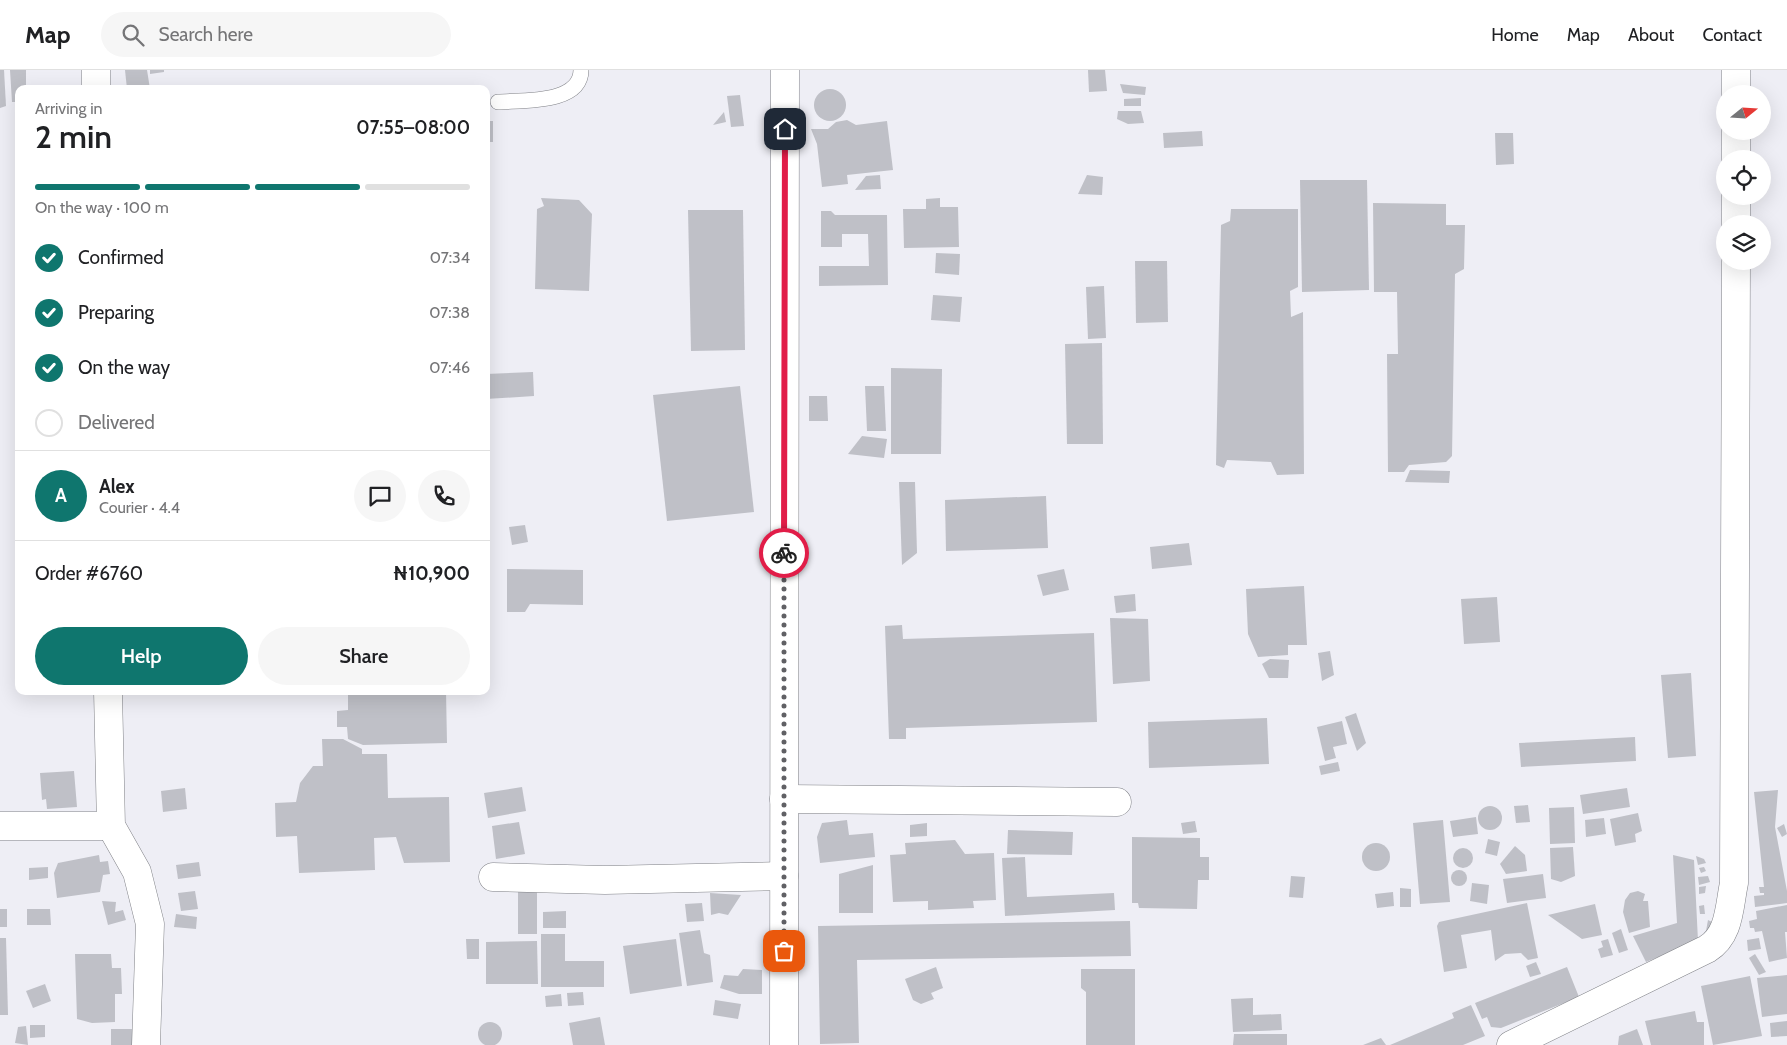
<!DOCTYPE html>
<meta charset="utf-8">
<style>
:root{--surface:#fff;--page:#f6f6f6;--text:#202124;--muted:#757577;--line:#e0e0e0;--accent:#0f766e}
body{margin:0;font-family:Cabin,sans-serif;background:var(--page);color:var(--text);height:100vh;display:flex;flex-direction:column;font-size:19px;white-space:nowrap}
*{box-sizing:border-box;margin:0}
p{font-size:16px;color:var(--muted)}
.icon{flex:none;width:28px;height:28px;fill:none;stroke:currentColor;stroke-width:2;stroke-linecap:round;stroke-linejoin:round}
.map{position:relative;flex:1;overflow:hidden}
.drawer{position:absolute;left:15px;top:15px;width:475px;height:610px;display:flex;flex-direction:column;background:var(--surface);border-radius:10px;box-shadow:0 5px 20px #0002}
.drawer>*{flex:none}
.needle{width:32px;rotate:72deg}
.buttons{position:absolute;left:1716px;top:15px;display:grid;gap:10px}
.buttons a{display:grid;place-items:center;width:55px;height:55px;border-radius:50%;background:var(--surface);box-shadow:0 5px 20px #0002;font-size:25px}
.pin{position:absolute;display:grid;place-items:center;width:42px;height:42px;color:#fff;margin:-21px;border-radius:10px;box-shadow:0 2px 8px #0006}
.courier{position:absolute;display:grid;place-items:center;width:50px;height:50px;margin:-25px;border:4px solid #e11d48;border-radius:50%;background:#fff;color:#222;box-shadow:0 1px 6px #0007}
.head em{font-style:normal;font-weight:600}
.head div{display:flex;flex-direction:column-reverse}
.head{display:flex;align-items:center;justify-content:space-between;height:85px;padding:0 20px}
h1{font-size:32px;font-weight:600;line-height:38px}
.bar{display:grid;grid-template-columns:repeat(4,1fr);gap:8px 5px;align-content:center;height:60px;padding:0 20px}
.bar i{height:6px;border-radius:4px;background:var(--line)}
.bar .on{background:var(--accent)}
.bar p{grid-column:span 4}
.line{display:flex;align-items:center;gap:12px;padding:0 20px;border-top:1px solid var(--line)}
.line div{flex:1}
.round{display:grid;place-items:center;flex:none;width:52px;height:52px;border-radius:26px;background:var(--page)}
ol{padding:0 20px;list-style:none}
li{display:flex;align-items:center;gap:15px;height:55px}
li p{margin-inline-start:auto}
li .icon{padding:5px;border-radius:50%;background:var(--accent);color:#fff;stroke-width:4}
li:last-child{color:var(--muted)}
li i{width:28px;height:28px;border:2px solid var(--line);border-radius:50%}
.action{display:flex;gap:10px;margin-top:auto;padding:10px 20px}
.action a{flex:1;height:58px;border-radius:30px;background:var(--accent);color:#fff;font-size:20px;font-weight:600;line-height:58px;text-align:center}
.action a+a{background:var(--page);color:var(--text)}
header{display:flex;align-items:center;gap:30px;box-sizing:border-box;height:70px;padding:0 25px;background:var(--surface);border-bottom:1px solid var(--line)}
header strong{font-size:24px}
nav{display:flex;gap:28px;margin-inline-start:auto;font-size:18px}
.search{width:350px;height:45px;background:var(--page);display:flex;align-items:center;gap:12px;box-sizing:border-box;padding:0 18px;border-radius:28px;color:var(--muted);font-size:19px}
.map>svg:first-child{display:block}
</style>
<header>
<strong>Map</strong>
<div class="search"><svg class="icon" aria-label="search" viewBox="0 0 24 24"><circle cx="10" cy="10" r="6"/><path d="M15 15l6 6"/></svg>Search here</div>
<nav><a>Home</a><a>Map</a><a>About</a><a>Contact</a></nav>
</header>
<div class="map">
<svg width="1787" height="975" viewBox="0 0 1787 975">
<rect width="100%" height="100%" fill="#eeeef5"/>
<!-- building -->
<g fill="#bfc0c7">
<path d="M0,0H4L6,36L0,38Z"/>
<path d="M10,0H26V19H19V32H12Z"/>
<path d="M125,0H147L150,19H127Z"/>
<path d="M150,0H164V2L150,4Z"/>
<path d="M1088,0H1105L1107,21L1089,22Z"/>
<path d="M1120,14L1146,17L1145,25L1123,23Z"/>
<circle cx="830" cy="35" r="16"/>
<path d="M740,25L744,56L731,57L727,26Z"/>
<path d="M1141,28V36H1124V29Z"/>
<path d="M1118,41H1141L1144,53L1128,54L1117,49Z"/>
<path d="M724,42L726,52L713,55Z"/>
<path d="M847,50L856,55L887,51L893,100L847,105L848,114L822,117L817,74L811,59H828L836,52Z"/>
<rect x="486" y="51" width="7" height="21"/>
<path d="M1202,61L1203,76L1164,78L1163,63Z"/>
<path d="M1495,63H1513L1514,94L1496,95Z"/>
<path d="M880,105L881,119L855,120L866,106Z"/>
<path d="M1087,105L1103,107L1102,125L1078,124Z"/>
<path d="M1300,110H1367L1369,220L1302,222Z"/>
<path d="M541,128L579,130L592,144L589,221L535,219L537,139L544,136Z"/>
<path d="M940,128V137H958L959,177L904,178L903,139H926V129Z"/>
<path d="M1373,133L1446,134V155H1465L1464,199L1455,204L1452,386L1446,392L1409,395L1404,402H1388L1387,284H1398L1397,222H1374Z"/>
<path d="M1231,139H1298V217L1290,221L1291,247L1303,242L1304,404L1277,405L1271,392L1227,390L1224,398L1216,395L1221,155L1230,151Z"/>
<path d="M688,140H743L745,280L691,281Z"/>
<path d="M821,141H831L835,145H887L888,215L819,216V196H869L868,164H842V177H821Z"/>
<path d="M936,183L960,184L959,205L935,203Z"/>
<path d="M1135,191H1167L1168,252L1136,253Z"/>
<path d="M1104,216L1106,268L1088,269L1086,217Z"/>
<path d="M933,225L962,227L960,252L931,250Z"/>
<path d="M486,266H488L489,289H486Z"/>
<path d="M1102,273L1103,374H1067L1065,274Z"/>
<path d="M891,298L942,299L941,384H891Z"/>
<path d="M533,302L534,326L486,329V304Z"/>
<path d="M740,316L754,442L667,451L653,325Z"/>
<path d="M865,316H884L886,361H867Z"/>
<path d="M809,326H827L828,351H809Z"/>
<path d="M862,366L887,369L884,388L848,384Z"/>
<path d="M1410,400L1450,401L1449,413L1405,412Z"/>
<path d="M899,412H915L917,483L902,495Z"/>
<path d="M1046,426L1048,478L946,481L945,430Z"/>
<path d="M525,455L528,472L512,475L509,457Z"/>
<path d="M1189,473L1192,495L1152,499L1150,477Z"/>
<path d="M507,499L583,500V535L530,534L525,542H507Z"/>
<path d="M1064,499L1069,520L1043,526L1037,505Z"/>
<path d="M1304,516L1307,575H1288V585L1258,587L1248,564L1246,519Z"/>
<path d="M1135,524L1136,541L1116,543L1114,526Z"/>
<path d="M1497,527L1500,572L1464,574L1461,529Z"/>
<path d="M1110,548L1148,549L1150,611L1113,614Z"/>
<path d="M902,555L903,569L1094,563L1097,652L906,658V669H889L885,556Z"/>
<path d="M1330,581L1334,605L1322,611L1318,583Z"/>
<path d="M1270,589L1289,590L1288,608H1269L1262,594Z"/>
<path d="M1691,603L1696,686L1668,688L1661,605Z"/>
<path d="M348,621H446L447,673L363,675L348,669L347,657H337V641L348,640Z"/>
<path d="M1356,643L1366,673L1357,681L1345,647Z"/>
<path d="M1267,648L1269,694L1149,698L1148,652Z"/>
<path d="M1342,651L1347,674L1333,677L1336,688L1325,691L1317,657Z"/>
<path d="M1635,667L1636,691L1521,697L1519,673Z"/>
<path d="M322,669H343L362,679V684H387L388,728L449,727L450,792L404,793L396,767L374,768L375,800L299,803L297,766L276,767L275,733L296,732L300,713L313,696H323Z"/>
<path d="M1338,692L1340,701L1321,705L1319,696Z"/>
<path d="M74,701L77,737L47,739L46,729L42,730L40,703Z"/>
<path d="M522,717L526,741L488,748L484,723Z"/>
<path d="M185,718L187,739L163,742L161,721Z"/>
<path d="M1627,718L1630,737L1583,744L1580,725Z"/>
<path d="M1778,720L1775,757L1787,821V833L1755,837L1754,826L1764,825V823H1760L1759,817H1764L1754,722Z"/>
<path d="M1528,735L1530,752L1516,753L1514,736Z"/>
<circle cx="1490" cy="748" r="12"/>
<path d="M1574,737L1575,773L1550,774L1549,738Z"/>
<path d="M1638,743L1642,761L1635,764L1636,772L1615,776L1610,749Z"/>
<path d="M1476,747L1478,764L1453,767L1450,751Z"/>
<path d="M1604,748L1606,764L1586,767L1585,750Z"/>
<path d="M847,750L849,765L873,763L875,787L820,793L817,767L822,753Z"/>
<path d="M1443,750L1450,832L1420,834L1413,753Z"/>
<path d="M1195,751L1197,762L1183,764L1181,753Z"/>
<path d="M519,752L525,784L496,789L492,756Z"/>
<path d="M927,753V766L910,767V755Z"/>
<path d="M1784,754L1787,764L1782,767L1777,758Z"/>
<path d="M1008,760L1073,762L1072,785L1007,784Z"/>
<path d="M1132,767L1200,768V787H1209V810H1198L1197,839L1139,838L1138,833H1132Z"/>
<path d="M1488,769L1500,772L1497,786L1485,783Z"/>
<path d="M955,770L965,784L994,783L996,830L973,831L974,838L928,840V831L893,832L890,785L906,784L905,773Z"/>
<circle cx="1376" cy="787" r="14"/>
<path d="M1515,776L1525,785L1527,801L1506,804L1500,794Z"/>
<path d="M1573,777L1575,806L1561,812L1551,809L1550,778Z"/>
<circle cx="1463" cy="788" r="10"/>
<path d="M99,785L100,792L108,791L110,804L103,805L100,822L57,828L54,803L58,793Z"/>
<path d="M1673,785L1694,790L1698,871L1646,892L1633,866L1677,853Z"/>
<path d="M1696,786L1704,789L1706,793L1698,795Z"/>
<path d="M1025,787L1027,827L1114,823L1115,840L1005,846L1002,788Z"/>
<path d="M199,792L201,806L178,809L176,795Z"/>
<path d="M873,795V843H839V804Z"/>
<path d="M48,797V808L29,810V798Z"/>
<path d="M1704,797L1706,801L1701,803L1699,798Z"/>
<circle cx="1459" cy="808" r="8"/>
<path d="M1543,804L1546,828L1507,833L1503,809Z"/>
<path d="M1291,806L1305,807L1303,828L1289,827Z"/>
<path d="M1708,806L1710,812L1699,815L1698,807Z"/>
<path d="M1472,813L1489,815L1487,834L1470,831Z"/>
<path d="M1706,816L1705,823L1699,824V817Z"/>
<path d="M1400,818L1411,819V837H1400Z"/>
<path d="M195,821L198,839L181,841L178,823Z"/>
<rect x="518" y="821" width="19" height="43"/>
<path d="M1638,821L1645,824L1643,831H1648L1650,857L1629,863L1623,842L1625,830L1630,823Z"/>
<path d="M1393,822L1394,836L1377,838L1375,824Z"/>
<path d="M710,823L741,825L728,845L719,843L711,845Z"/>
<path d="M102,831L116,832L115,842L123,840L126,850L108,855Z"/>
<path d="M702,833L704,851L687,852L685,834Z"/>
<path d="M1527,833L1538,888L1528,890L1521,883L1505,884L1495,891L1491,860L1461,865L1467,898L1444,902L1437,856L1439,852Z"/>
<path d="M1595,834L1602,865L1582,869L1548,845Z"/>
<path d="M1704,835L1705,844H1700L1699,836Z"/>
<path d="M1787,835V862H1785L1787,888L1769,892L1762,861L1755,862L1754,858H1750L1749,851L1757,849L1756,841Z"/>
<rect x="0" y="839" width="7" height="18"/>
<path d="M27,839H50L51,855H27Z"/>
<path d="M566,841V858H543V842Z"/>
<path d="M176,844L197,847L196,859L174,857Z"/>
<path d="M1708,850L1720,856L1714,863L1706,861Z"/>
<path d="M1130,851L1131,886L857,890L859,973L820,974L818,856Z"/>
<path d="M1621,859L1628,880L1619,883L1612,863Z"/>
<path d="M700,860L704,883L710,885L713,912L687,916L679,863Z"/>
<path d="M541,864H565V891H604V917H541Z"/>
<path d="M0,868H6L8,945H0Z"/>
<path d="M1759,868L1761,879L1748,881L1747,870Z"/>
<path d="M466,869H479V889H467Z"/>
<path d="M676,869L682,916L630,924L623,876Z"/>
<path d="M1608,869L1613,885L1601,888L1598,879L1603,877L1601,871Z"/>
<path d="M537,871L538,914H486V872Z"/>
<path d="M75,884H111L112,898H121L122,924H115V952L92,953L77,949Z"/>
<path d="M1755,884L1766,902L1759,905L1749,888Z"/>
<path d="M1536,892L1541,904L1530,907L1526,896Z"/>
<path d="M936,897L943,918L931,923L934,929L921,934L913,930L905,909Z"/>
<path d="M1567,897L1579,927L1501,958L1491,957L1487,947L1482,949L1475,933Z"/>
<path d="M743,899L762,900V924H739L720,918L724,905L738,906Z"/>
<path d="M1081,899H1135V975H1086V922L1081,918Z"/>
<path d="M1787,905V944L1762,947L1757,908Z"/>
<path d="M1750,906L1762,966L1713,975L1701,916Z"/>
<path d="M45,914L51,931L33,938L26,921Z"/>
<path d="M583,922L584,935L568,936L567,923Z"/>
<path d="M561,924L562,936L546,937L545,926Z"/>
<path d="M1253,928V945L1281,944L1282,960L1233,962L1231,929Z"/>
<path d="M715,930L741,934L738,949L713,945Z"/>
<path d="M1471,935L1485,966L1463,975H1390L1454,948L1452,943Z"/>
<path d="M1695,941L1697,952H1704V975H1651L1645,951Z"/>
<path d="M600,947L605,975H573L569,953Z"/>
<path d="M1787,951V966L1771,967L1770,953Z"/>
<circle cx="490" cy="964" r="12"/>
<path d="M30,955H45V967L30,968Z"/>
<path d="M26,956L28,975L15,973L18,957Z"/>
<rect x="111" y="959" width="26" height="16"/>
<path d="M1637,959L1643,975H1618L1619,966Z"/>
<path d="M1234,964H1287V975H1233Z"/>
<path d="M1381,968L1386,975H1363Z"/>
</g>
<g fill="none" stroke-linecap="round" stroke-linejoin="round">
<defs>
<path id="service" d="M498,32C523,30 581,34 581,0"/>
<g id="minor">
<path d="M96,0V19"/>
<path d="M1736,24V0"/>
<path d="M1736,89V61"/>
<path d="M1736,154V126"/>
<path d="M108,621L111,756L137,802L150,854L146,975"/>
<path d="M784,729L1117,732"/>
<path d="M0,756H111"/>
<path d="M493,807L605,810L784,806"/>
<path d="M784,975L785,0"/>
<path d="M1511,975L1707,879C1730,865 1729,837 1734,813L1736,191"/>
</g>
</defs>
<!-- service casing -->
<use href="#service" stroke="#7f8086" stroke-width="16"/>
<!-- minor casing -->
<use href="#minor" stroke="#7f8086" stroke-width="29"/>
<!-- service -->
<use href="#service" stroke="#fff" stroke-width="15"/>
<!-- minor -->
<use href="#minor" stroke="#fff" stroke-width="28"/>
</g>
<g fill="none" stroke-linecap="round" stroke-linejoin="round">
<!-- done -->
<path stroke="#606064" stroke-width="5" stroke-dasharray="0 9" d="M784,483V881"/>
<!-- route -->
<path stroke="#e11d48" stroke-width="6" d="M784,483L785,59"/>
</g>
</svg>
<div class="buttons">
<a><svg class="needle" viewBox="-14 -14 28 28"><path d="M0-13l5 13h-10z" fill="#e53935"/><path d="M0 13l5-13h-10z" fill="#757577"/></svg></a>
<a><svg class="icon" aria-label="locate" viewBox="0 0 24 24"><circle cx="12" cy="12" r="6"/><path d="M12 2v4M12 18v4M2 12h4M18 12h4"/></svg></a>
<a><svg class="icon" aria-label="layers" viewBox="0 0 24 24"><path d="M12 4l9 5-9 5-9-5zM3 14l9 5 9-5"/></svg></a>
</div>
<div class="pin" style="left:784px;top:881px;background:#ea580c"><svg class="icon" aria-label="bag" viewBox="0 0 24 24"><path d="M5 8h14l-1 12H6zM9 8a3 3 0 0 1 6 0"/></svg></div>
<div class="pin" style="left:785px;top:59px;background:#1f2937"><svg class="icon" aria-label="home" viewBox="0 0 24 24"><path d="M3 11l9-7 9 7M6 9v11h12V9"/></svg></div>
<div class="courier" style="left:784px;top:483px"><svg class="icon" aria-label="bike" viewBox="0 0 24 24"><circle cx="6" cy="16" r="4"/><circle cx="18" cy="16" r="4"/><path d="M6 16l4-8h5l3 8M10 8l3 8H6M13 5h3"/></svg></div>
<section class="drawer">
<div class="head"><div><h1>2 min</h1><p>Arriving in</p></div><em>07:55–08:00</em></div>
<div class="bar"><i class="on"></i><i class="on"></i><i class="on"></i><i></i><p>On the way · 100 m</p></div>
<ol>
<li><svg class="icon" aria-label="check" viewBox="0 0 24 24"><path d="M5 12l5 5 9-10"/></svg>Confirmed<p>07:34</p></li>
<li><svg class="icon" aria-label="check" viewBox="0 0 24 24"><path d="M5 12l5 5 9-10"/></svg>Preparing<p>07:38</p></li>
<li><svg class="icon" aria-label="check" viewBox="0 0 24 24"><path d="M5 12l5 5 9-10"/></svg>On the way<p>07:46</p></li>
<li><i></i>Delivered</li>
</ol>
<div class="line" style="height:90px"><b class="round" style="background:var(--accent);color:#fff">A</b><div><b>Alex</b><p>Courier · 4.4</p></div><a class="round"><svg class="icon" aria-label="chat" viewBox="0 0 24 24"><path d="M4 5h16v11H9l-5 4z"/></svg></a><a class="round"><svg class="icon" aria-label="phone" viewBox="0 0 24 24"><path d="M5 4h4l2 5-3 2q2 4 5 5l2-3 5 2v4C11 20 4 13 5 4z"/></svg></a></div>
<div class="line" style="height:65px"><div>Order #6760</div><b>₦10,900</b></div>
<div class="action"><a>Help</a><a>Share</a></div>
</section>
</div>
